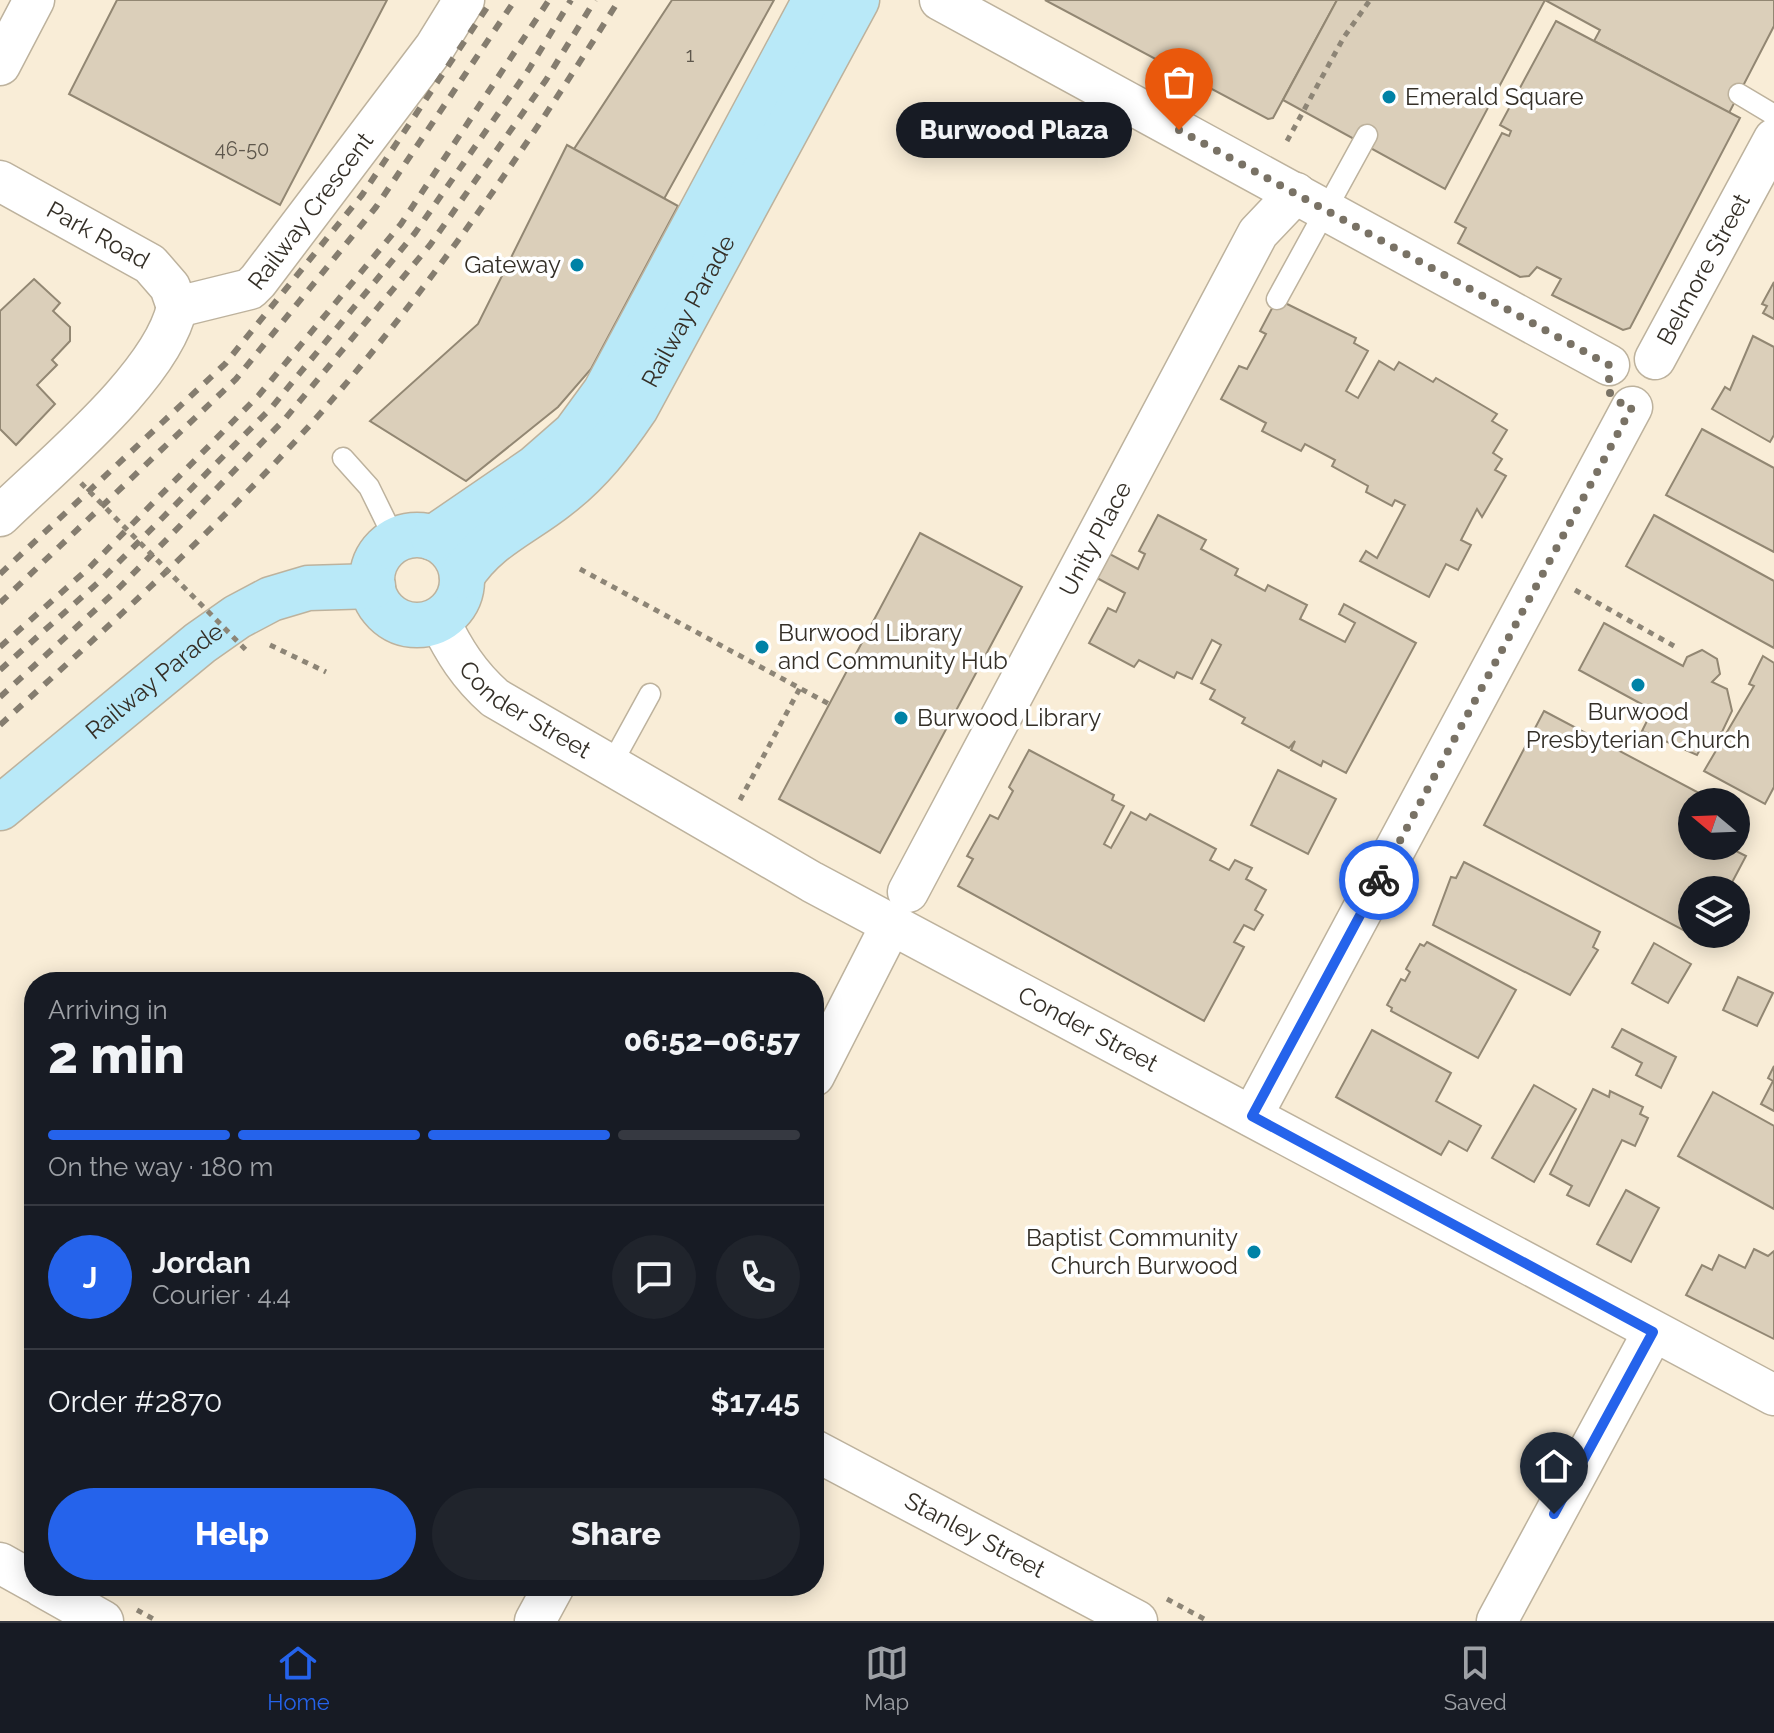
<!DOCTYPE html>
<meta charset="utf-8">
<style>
:root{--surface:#171b24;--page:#20242c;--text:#f1f3f6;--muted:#9ea1a6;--line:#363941;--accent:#2563eb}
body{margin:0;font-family:Raleway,sans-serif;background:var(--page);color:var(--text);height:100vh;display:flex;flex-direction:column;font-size:30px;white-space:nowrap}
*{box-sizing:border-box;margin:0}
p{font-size:26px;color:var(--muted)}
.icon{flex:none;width:44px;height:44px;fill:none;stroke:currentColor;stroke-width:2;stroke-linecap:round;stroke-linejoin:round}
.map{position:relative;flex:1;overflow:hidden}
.sheet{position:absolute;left:24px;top:972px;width:800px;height:624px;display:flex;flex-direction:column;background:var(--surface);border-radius:32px;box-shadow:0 4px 20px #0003}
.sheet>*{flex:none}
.needle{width:52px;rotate:289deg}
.buttons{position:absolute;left:1678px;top:788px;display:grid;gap:16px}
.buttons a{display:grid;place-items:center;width:72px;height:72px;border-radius:50%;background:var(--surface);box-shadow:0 4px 20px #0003;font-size:40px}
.pin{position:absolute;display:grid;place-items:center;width:68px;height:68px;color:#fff;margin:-82px -34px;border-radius:50% 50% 50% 0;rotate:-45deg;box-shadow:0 0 8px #0007}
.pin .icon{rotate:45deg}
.courier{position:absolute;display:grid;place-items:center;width:80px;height:80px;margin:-40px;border:6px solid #2563eb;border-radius:50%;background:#fff;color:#222;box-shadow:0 2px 10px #0007}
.bubble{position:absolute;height:56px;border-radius:28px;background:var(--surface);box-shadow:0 4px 20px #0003;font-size:26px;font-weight:800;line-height:56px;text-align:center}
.head em{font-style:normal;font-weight:800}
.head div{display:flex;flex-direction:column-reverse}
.head{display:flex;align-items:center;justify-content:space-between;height:136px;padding:0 24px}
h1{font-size:52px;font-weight:800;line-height:60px}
.bar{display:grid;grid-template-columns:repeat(4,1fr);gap:12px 8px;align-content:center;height:96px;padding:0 24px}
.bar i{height:10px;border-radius:6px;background:var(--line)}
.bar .active{background:var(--accent)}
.bar p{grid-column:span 4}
.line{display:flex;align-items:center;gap:20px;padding:0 24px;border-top:2px solid var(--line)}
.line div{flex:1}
.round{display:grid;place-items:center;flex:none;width:84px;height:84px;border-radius:42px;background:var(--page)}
.button{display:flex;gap:16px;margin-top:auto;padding:16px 24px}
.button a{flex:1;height:92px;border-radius:48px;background:var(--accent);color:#fff;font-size:32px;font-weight:800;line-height:92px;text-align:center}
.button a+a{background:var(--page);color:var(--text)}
.dock{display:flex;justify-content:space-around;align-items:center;height:112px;border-top:2px solid var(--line);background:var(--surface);font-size:22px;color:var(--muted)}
.dock a{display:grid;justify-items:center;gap:4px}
.dock .active{color:var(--accent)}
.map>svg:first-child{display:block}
</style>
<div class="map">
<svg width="1774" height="1621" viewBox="0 0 1774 1621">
<rect width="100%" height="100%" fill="#f9edd7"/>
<!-- building -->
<g fill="#dbcfba" stroke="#928773" stroke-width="2">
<path d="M117,0H387L280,205L69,94Z"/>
<path d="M672,0H774L664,199L574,149Z"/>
<path d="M1045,0H1337L1273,118L1268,119Z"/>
<path d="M1337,0H1774V26L1729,113L1594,41L1600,30L1545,0L1445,189L1283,100Z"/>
<path d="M1556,21L1740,118L1630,328L1623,330L1552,295L1561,279L1537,267L1529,276L1520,277L1458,243L1466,228L1455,222L1502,133L1509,136L1511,131L1500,125Z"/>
<path d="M567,145L678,206L591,369L558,407L466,481L370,421L478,324Z"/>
<path d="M34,279L60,303L53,311L70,327V341L52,360L57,365L37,385L55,404L16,445L0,429V311Z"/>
<path d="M1774,282V319L1763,313L1767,306L1762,304Z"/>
<path d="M1277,299L1356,338L1354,343L1368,351L1346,391L1358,398L1379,361L1394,370L1399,362L1433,382L1436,378L1497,414L1492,421L1507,430L1493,453L1502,459L1495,470L1506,476L1482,517L1477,509L1461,540L1471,545L1458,570L1446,564L1429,597L1360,561L1366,551L1377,558L1405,505L1395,500L1392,506L1366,492L1368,486L1332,466L1335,460L1305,444L1301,451L1262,431L1266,423L1221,399L1239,366L1247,369L1266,334L1260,331Z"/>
<path d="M1753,336L1774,347V435L1770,442L1712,409L1725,387L1730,390Z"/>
<path d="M1702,429L1774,468V552L1666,495Z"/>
<path d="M1158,515L1206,540L1201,549L1238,569L1235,575L1265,591L1268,585L1307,605L1300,619L1345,642L1355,623L1339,614L1344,604L1416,643L1346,773L1323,761L1321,766L1291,750L1295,741L1289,748L1242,723L1245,718L1210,699L1215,690L1201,683L1221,645L1212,640L1192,679L1177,672L1174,678L1139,660L1134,667L1089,643L1108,608L1116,612L1125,593L1095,577L1108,553L1138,569L1145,554L1139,551Z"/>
<path d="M1654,515L1774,581V648L1626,566Z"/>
<path d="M920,533L1022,587L880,853L779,799Z"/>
<path d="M1604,623L1683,666L1687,657L1702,650L1717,659L1720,674L1712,682L1727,689L1732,711L1722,732L1707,737L1697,755L1642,731L1648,719L1653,722L1658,713L1579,670Z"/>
<path d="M1763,656L1774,663V787L1765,804L1704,771L1754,686L1749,684Z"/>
<path d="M1544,711L1716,802H1692V846H1726L1746,856L1728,890H1692V934H1705L1702,940L1484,825Z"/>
<path d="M1029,750L1114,795L1112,800L1124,806L1104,844L1111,848L1131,812L1146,820L1150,814L1216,849L1210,860L1229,870L1235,860L1252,868L1246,879L1266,890L1255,910L1263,915L1254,930L1244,925L1234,942L1244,947L1204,1021L958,886L973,859L967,856L990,815L998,819L1013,791L1009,787Z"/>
<path d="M1278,770L1336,799L1308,854L1251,825Z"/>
<path d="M1464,862L1600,932L1593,947L1598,950L1570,995L1433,925L1451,877L1456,878Z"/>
<path d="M1427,942L1516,990L1478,1058L1391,1011L1392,1008L1387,1005L1401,979L1405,981L1410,972L1406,969L1420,944L1424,946Z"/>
<path d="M1654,943L1691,964L1668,1003L1632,983Z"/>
<path d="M1738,977L1773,993L1757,1026L1723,1010Z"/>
<path d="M1622,1029L1676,1057L1661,1088L1636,1075L1642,1063L1612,1047Z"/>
<path d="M1372,1030L1451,1073L1436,1101L1481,1126L1467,1151L1449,1141L1441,1155L1336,1097Z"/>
<path d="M1774,1066V1111L1761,1104L1773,1081L1768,1078Z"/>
<path d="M1534,1085L1576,1109L1534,1182L1492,1158Z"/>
<path d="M1593,1089L1609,1097L1610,1091L1643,1107L1640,1114L1648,1118L1635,1146L1622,1140L1589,1206L1567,1195L1572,1186L1550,1174Z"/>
<path d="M1713,1092L1774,1126V1209L1678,1156Z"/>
<path d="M1626,1190L1659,1208L1631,1262L1597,1244Z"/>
<path d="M1754,1249L1768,1256L1774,1251V1339L1686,1295L1702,1265L1712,1270L1719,1255L1745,1268Z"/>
</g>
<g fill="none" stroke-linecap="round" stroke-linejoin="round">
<defs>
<g id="lane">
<path d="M1739,94L1774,115"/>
<path d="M1277,299L1367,135"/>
<path d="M343,458L369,487L396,542"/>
<path d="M611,765L650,694"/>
</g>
<g id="street">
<path d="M940,0L1609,365"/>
<path d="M0,65L34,0"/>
<path id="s1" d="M0,181L150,264L170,287L177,307"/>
<path id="s2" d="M177,307L250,289L258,281L435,47L464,0"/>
<path id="s3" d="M1655,359L1774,139"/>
<path d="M0,516C52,465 162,376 177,307"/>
<path id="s4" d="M439,620C454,651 469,675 495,698L812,882L1774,1395"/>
<path id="s5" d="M908,892L1258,233L1296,193"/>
<path d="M814,1076L892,923"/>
<path d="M1252,1116L1632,407"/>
<path id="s6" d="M814,1450L1137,1621"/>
<path d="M0,1563L34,1582"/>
<path d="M41,1586L103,1621"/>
<path d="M535,1621L554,1586"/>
<path d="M1497,1621L1653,1332"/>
</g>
<g id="secondary">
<circle cx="417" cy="580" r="45"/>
<path d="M433,538L535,468L575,433L605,392L815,0"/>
<path id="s7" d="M462,576C486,538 523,524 557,497C590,472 613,442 636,408L857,0"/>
<path id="s8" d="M0,808L200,643L237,617L271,599L308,588L373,586"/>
</g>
</defs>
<!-- lane casing -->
<use href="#lane" stroke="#bdb29d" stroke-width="23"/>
<!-- street casing -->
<use href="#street" stroke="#bdb29d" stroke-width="43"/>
<!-- secondary casing -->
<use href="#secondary" stroke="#bdb29d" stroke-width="47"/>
<!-- path -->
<g stroke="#8d8576" stroke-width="5" stroke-dasharray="6 6" stroke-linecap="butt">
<path d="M1287,141L1344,37L1370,0"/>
<path d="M580,569L829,704"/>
<path d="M1575,590L1674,646"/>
<path d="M270,645L326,672"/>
<path d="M740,800L800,688"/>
<path d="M1167,1599L1208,1621"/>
<path d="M137,1610L157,1621"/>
</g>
<!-- lane -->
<use href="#lane" stroke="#fff" stroke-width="20"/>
<!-- street -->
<use href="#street" stroke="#fff" stroke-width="40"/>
<!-- secondary -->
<use href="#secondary" stroke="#b9e9f8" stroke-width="44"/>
<!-- rail -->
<g stroke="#857d6f" stroke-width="6" stroke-dasharray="10 10" stroke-linecap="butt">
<path d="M0,574L225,364L362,195L492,0"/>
<path d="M0,603L236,379L376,207L515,0"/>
<path d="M0,647L89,568L259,395L401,224L549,0"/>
<path d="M0,670L101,580L272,407L415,233L529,69L571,0"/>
<path d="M0,697L116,591L284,420L430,245L546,80L595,0"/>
<path d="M0,725C103,631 207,538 301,435C422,301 524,152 619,0"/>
</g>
<!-- path-bridge -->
<path stroke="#8d8576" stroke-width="5" stroke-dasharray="6 6" stroke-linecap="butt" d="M81,483L248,652"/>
</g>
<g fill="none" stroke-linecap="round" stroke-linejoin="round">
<!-- done -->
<path stroke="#797265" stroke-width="8" stroke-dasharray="0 14.4" d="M1179,130L1609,365V392L1623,405L1632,407L1379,880"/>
<!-- route -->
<path stroke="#2563eb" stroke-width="10" d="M1379,880L1252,1116L1653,1332L1554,1514"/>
</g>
<!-- markers -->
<g fill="#0082a6" stroke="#fff" stroke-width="3">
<circle cx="1389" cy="97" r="8"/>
<circle cx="577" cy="265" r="8"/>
<circle cx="762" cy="647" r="8"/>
<circle cx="1638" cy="685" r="8"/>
<circle cx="901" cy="718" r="8"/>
<circle cx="1254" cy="1252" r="8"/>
</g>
<g text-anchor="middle" stroke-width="7" stroke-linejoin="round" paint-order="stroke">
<!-- number labels -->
<g font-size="20" fill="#5e574c">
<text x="690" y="62">1</text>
<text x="242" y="156">46-50</text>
</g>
<!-- poi labels -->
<g font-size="24" fill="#342f27" stroke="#fff" text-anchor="start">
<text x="1405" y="105">Emerald Square</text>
<text x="561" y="273" text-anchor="end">Gateway</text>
<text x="778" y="641">Burwood Library<tspan x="778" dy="28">and Community Hub</tspan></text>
<text x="1638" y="720" text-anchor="middle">Burwood<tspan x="1638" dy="28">Presbyterian Church</tspan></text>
<text x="917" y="726">Burwood Library</text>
<text x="1238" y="1246" text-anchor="end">Baptist Community<tspan x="1238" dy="28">Church Burwood</tspan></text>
</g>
<!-- street labels -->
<g font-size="24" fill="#342f27" stroke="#fff">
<text dy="8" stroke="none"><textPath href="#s2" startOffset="174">Railway Crescent</textPath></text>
<text dy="8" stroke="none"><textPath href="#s1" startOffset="112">Park Road</textPath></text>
<text dy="8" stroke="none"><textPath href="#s3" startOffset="102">Belmore Street</textPath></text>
<text dy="8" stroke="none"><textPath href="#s7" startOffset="354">Railway Parade</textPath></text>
<text dy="8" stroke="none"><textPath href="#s5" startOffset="400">Unity Place</textPath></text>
<text dy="8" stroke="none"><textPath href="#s8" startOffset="200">Railway Parade</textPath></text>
<text dy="8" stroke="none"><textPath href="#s4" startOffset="128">Conder Street</textPath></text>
<text dy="8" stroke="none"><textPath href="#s4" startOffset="776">Conder Street</textPath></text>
<text dy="8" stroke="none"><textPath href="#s6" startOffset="182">Stanley Street</textPath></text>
</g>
</g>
</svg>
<div class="buttons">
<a><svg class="needle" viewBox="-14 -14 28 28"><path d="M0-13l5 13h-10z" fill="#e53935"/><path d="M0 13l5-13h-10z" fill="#9ea1a6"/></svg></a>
<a><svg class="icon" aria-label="layers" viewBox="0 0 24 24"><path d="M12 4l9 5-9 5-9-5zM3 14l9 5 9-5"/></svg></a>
</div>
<div class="pin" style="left:1179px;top:130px;background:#ea580c"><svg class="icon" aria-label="bag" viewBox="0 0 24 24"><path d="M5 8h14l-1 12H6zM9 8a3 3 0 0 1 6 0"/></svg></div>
<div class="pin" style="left:1554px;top:1514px;background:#1f2937"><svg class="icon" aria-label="home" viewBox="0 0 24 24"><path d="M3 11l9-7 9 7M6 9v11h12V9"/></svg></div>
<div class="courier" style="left:1379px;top:880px"><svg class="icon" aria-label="bike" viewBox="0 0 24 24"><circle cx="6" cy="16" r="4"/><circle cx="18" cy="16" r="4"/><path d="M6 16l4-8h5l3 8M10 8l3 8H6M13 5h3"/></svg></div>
<div class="bubble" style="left:896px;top:102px;width:236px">Burwood Plaza</div>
<section class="sheet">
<div class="head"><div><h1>2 min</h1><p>Arriving in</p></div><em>06:52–06:57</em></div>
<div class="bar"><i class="active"></i><i class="active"></i><i class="active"></i><i></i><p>On the way · 180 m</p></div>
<div class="line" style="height:144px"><b class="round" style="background:var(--accent);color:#fff">J</b><div><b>Jordan</b><p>Courier · 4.4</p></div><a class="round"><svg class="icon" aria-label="chat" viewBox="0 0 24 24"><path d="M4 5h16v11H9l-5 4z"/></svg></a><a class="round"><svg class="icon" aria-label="phone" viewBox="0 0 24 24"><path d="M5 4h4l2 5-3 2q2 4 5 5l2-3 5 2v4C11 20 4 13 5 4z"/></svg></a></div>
<div class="line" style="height:104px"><div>Order #2870</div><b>$17.45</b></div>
<div class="button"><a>Help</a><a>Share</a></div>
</section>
</div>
<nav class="dock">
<a class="active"><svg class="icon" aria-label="home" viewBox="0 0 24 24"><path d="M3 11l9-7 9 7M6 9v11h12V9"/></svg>Home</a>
<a><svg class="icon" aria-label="map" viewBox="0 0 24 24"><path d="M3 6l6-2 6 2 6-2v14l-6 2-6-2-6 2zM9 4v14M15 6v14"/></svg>Map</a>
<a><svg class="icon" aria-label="saved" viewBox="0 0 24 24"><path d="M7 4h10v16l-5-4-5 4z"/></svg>Saved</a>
</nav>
